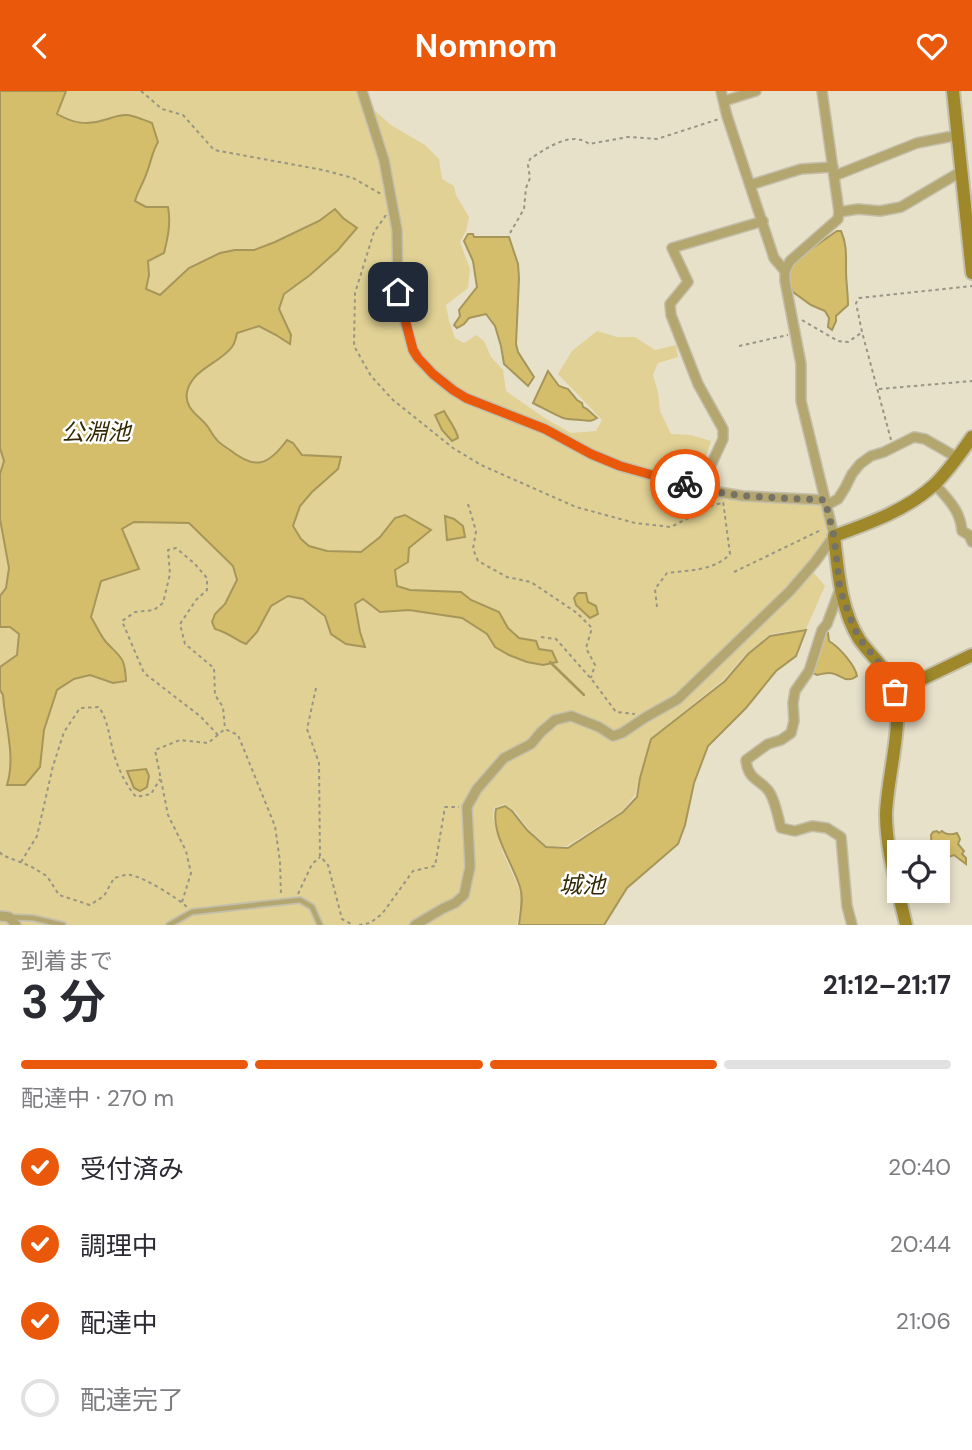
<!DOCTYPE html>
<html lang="ja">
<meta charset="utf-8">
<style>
:root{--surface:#fff;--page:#f2f2f3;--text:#2b2b33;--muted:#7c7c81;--line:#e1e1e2;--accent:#ea580c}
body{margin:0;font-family:"DM Sans","Noto Sans JP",sans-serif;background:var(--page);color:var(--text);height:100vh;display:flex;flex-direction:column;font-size:26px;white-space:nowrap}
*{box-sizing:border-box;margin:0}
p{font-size:23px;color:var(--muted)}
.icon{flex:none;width:38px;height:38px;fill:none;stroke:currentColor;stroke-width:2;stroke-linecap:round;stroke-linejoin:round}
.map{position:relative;height:834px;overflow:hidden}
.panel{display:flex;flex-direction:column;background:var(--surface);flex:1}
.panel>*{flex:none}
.buttons{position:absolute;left:887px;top:749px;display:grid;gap:14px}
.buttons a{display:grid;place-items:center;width:63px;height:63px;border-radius:0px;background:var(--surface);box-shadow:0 4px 10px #0003;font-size:35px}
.pin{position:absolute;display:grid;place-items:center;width:60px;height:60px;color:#fff;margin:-30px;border-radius:14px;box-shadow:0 4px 10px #0006}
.courier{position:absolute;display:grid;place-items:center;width:70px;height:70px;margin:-35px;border:5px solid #ea580c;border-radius:50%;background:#fff;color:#222;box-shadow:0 2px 9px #0007}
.head em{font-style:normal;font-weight:700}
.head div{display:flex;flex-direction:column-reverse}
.head{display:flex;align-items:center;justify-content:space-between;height:119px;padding:0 21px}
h1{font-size:46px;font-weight:700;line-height:52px}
.bar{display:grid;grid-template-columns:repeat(4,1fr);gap:10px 7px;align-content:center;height:84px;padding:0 21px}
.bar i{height:9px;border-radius:5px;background:var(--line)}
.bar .active{background:var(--accent)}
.bar p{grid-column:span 4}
ol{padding:0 21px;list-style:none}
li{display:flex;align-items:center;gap:21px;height:77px}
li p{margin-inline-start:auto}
li .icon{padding:7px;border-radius:50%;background:var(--accent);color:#fff;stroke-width:4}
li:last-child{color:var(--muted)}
li i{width:38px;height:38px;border:4px solid var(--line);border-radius:50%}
header{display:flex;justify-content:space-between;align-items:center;height:91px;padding:0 21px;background:var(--accent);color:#fff;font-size:32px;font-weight:700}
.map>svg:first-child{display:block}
</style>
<header><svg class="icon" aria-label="back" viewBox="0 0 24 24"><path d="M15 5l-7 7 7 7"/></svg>Nomnom<svg class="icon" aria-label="heart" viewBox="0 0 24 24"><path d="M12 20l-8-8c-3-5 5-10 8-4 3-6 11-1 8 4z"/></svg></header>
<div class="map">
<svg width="972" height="834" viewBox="0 0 972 834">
<rect width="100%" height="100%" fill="#e7e1ca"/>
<!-- green -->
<path fill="#e1d195" d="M0,0H356L365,11L391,34L425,54L439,68L442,88L454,95L456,104L469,126L466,140L460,151L470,178L468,197L446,214L449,230L455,247L464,252L476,244L484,250L491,266L503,279L506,300L546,328L571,342L596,340L602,329L558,283L572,260L597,240L617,246H635L655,259L676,254L678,266L658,272L653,284L658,301L660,320L671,343L691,344L711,350L698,390V401L724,407L822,414L829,459L813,481L825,495L806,538L770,543L747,562L723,589L651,647L635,704L622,720L567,755H547L528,738L515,720L504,713L494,717L493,727L503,762L519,797L521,810L517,834H0Z"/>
<!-- water -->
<g fill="#d4be6c" stroke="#a69659" stroke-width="2">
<path d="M0,0H66L57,23C73,32 87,35 104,29C112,27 117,24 126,24C134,24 143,29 152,32L158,51C152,61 151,71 147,81C144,91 138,99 135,110L146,116H168C171,132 168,146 164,162L148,170L149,184L146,198L160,204L189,177L220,162L235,159H254L275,151L319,130L335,118L343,127L357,137L338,159L310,184L284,203L279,218L291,244L290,253L276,244L259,235L237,242C236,247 235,252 232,256C219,273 192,278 187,301C184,318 199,324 208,336C211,340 213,345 217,349C220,353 226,356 230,359C255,379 268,375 287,349L293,352L302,364L341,366L338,378L312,401L300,415L293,435L301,448L309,455L327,460L361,461L380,446L395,427L405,424L431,439L409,457L408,471L395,479L397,495L410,499L461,501L471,509L499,521L508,537L519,547L536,550L539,558L552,560L557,571L543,574L527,571L509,564L495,556L487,543L462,527L409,519L380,521L363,508L355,513L360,541L365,556L346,553L331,543L325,525L303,508L288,505L271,515L257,541L246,553C233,548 230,542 215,538L212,531L215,523L225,513L237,489L233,475L189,432L134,431L122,438L139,478L101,490L91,526C96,534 100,544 106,551C121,567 125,566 126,590L113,592L90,584L74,588L57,599L44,639L40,676L25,694H7C16,665 5,634 3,604L0,599V576L17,564L19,543L10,536H0V505L6,497L9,477L0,428V383L4,370L0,357Z"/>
<path d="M837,140H841C847,154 846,164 846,179C846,191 848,202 848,214L836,225V230L832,239L828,236L829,227L825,220L811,214L793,201L789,194V178L795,169Z"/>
<path d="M468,143H473L474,146H509L518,173L519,187L516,253L518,261L534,286L528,295L504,273L501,255L495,235L486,223L469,227L464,233L457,237L454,234L460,225L459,219L477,196L473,170L464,150Z"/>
<path d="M548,280L559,295L568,298L577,309L582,312L583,316L587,318L597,327C589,332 588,329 581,329C575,328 569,329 563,327C553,323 543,317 533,312Z"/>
<path d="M444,320C448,328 457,339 458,347L452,350L442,339L435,324Z"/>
<path d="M445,425L454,428L463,435L465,446L447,449Z"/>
<path d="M578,502H586L588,511L596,515L598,523L590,527L576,514L574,507Z"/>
<path d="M806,539L796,565L776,580L746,617L708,655L694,692L685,734L678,753L627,797L604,834H519C520,822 524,808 520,796C513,773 491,743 496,718L505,715L512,720L527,739L546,756L568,757L623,721L637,706L640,687L651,648L725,590L748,563L770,545Z"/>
<path d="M825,541L828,542L829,550C839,556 855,574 857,585C845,594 841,582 829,582C825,582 821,583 817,584L811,581Z"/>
<path d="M146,678L149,685L147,696L140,700L134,697L127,680Z"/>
<path d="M937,740L939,742L942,740C946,744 951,744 957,742L960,748L958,753L964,760L962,763L966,767V773L954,764L943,768L938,764V761H932L931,744L933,741Z"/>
</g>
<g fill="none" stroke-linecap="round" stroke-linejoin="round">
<!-- stream -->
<path stroke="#a69659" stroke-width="2.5" d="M550,571L584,604"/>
<defs>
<g id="lane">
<path d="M9,826L33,827L63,834"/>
<path d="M169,834L192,821L300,809L312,816L320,834"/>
</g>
<g id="street">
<path d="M362,0L384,69L397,139L398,201L404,227L413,259L418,267L433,283L453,299L466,307L545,338L591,363L620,375L700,398L743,405L825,409"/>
<path d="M721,0L727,25L774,167L785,180"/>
<path d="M724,10L756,0"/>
<path d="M834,85L917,52L958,44"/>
<path d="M750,94L801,78L833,76"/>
<path d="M839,121L858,118L880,120L901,116L962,80"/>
<path d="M935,393C948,409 960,418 962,440L969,444L972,451"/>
<path d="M700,398L723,348V338L698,293L671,224L670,213L688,191L672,157L763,130"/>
<path d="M827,414L838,408L845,397L852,383L860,373L871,365L884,361L914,346L925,348L958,367"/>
<path d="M840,498L827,533L822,539L809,580L795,600L793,612L794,630L791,642L781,649L768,653L746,669C748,692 764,688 771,704C776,714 778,726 781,737L795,740L812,735L827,737L841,746L847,815L852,834"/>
<path d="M0,825L9,826L16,834"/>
<path d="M415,834L442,818L455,812L464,804L470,776L467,716L477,698L504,667L531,653L541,641L555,629L571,625L599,636L613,645L622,642L646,626L678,608L790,500L815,471L834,445L801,310V273L785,190V180L790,170L838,128L839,121L822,0"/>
</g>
<g id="secondary">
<path d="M953,0L972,182"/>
<path d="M895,601L972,564"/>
<path d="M906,834C898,798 886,760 886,723C887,687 903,635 895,601C890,579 871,566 859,548C840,517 838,479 834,445C870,432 907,419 935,393C949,379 961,362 972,346"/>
</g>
</defs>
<!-- lane casing -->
<use href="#lane" stroke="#c4bfab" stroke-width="8"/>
<!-- street casing -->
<use href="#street" stroke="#c4bfab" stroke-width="12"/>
<!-- secondary casing -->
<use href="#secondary" stroke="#c4bfab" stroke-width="16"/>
<!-- path -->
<g stroke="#999584" stroke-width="2" stroke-dasharray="3.5 3.5" stroke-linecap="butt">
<path d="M141,0L162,18L183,24L214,59L323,79L353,87L381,103"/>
<path d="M386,124L374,141L355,202L354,255L371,285L393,309L453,357L481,374L576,416L635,432L671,436L713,414L723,412"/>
<path d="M510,142L524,118L526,97L530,87L528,74L530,68C545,58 572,39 589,53L628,46L657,48L719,28"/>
<path d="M802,229L838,250L848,251L861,242"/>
<path d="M739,255L788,244"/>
<path d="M879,298L972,290"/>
<path d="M891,349L862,241L856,212L859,207L972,195"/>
<path d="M468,413L476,440L473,458L478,470L507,486L531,491L577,522L592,537L586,557L595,574L591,587"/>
<path d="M734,481L821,439"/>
<path d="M657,516L655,498L667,482C689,479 714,480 730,463L723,410"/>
<path d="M541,546L556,548L593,590L616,621L635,623"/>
<path d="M316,597L307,638L319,672L320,765L328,774L342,828L353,834"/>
<path d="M218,644L200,625L144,582L122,530L135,521L154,519L163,512L170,483L168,459L176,457L194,472L207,487V499L196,509L180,533L185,553L214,577L215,604L223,616L225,638"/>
<path d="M0,761L2,764L30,775L47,785L59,804L90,814L104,805L114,787C119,786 126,783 131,784C145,787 178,807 188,817"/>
<path d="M21,771L37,745L53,675L64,641L80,617L99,616C108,630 109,644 113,660C118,678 125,692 136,706L151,703L160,688"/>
<path d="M298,803L312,773L320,766"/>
<path d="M182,811L191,782L186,760L168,724L155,659L180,649L208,652L225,638L238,644L275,735L280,771L281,805"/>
<path d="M359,834L370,832L382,823L413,780L435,775L445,716H459"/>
</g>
<!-- lane -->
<use href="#lane" stroke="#b4a66f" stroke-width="4.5"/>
<!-- street -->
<use href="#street" stroke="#b4a66f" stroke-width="9"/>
<!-- secondary -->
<use href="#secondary" stroke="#9e882a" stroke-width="12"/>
</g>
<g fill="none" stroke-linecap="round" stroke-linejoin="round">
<!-- done -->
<path stroke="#767265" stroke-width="7" stroke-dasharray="0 12.6" d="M685,393C730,408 778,406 825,409L834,445L840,498L852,532L859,547L884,578L895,601"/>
<!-- route -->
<path stroke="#ea580c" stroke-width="9" d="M398,201L413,259L418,267L433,283L453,299L466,307L545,338L591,363L620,375L685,393"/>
</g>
<g text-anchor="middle" stroke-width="5" stroke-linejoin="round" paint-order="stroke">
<!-- water labels -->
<g font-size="23" font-style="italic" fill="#332a04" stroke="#fff">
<text x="96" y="349">公淵池</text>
<text x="582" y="802">城池</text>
</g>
</g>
</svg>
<div class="buttons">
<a><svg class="icon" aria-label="locate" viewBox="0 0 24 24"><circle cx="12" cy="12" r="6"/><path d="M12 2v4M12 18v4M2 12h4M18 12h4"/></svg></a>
</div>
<div class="pin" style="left:895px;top:601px;background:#ea580c"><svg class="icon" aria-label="bag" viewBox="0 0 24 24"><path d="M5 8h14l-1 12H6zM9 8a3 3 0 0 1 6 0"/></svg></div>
<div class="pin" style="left:398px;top:201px;background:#1f2937"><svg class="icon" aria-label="home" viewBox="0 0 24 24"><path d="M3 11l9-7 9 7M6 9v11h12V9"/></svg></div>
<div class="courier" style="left:685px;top:393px"><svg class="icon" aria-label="bike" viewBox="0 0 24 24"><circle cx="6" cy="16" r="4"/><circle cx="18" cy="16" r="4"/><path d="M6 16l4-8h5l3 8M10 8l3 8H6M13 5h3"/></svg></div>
</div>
<section class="panel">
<div class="head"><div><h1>3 分</h1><p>到着まで</p></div><em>21:12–21:17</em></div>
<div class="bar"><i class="active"></i><i class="active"></i><i class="active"></i><i></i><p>配達中 · 270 m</p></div>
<ol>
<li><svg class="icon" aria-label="check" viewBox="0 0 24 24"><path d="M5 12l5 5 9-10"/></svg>受付済み<p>20:40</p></li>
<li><svg class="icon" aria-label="check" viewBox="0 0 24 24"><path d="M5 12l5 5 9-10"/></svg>調理中<p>20:44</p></li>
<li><svg class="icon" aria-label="check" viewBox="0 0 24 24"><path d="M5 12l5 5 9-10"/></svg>配達中<p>21:06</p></li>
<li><i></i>配達完了</li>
</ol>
</section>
